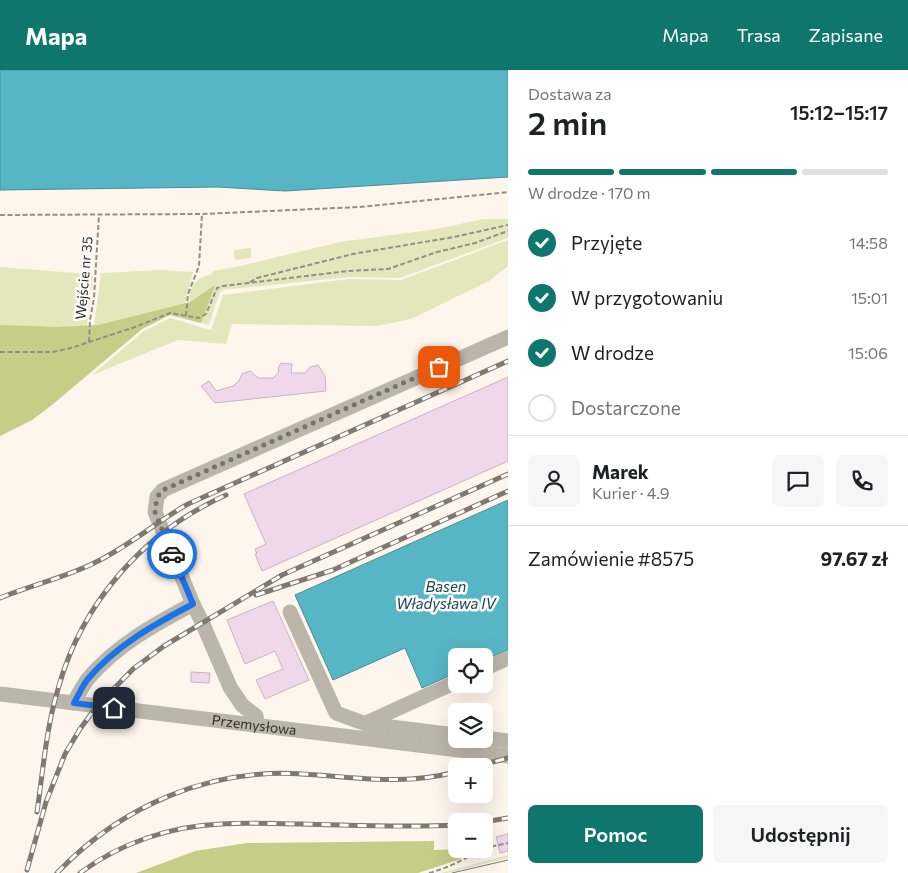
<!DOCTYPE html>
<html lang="pl">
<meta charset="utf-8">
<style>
:root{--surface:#fff;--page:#f6f6f6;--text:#202124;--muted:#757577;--line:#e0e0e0;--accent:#0f766e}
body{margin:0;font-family:Commissioner,sans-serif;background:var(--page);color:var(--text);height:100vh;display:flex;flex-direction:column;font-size:19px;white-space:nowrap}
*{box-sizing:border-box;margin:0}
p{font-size:16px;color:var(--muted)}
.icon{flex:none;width:28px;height:28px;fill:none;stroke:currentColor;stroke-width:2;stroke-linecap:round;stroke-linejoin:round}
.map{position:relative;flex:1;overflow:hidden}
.panel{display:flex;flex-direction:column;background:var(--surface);width:400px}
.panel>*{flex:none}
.buttons{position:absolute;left:448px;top:578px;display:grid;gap:10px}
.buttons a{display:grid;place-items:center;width:45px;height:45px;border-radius:8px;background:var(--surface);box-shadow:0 5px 20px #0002;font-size:25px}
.pin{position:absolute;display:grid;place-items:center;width:42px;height:42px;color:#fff;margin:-21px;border-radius:10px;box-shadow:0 2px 8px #0006}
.courier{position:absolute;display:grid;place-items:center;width:50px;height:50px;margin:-25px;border:4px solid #1a73e8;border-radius:50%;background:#fff;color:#222;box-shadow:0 1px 6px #0007}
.overview em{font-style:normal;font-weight:600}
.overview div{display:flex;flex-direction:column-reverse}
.overview{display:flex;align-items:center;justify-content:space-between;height:85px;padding:0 20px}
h1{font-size:32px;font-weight:600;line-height:38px}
.bar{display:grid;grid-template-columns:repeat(4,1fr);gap:8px 5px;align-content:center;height:60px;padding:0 20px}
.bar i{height:6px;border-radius:4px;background:var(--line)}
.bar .on{background:var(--accent)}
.bar p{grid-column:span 4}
.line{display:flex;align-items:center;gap:12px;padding:0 20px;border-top:1px solid var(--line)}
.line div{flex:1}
.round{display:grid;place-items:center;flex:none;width:52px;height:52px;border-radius:8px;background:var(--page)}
ol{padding:0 20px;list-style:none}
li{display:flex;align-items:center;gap:15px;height:55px}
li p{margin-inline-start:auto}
li .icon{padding:5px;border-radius:50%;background:var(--accent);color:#fff;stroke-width:4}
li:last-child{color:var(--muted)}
li i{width:28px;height:28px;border:2px solid var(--line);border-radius:50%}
.cta{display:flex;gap:10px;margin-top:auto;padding:10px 20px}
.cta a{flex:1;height:58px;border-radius:8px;background:var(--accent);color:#fff;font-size:20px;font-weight:600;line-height:58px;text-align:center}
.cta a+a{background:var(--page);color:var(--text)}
header{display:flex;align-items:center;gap:30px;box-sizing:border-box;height:70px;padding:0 25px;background:var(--accent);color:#fff}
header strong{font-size:24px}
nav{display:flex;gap:28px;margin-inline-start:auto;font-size:18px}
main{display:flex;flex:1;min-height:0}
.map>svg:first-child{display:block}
</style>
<header>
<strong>Mapa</strong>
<nav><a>Mapa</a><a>Trasa</a><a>Zapisane</a></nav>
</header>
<main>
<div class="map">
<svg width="508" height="803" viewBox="0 0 508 803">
<rect width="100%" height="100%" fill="#fef6ed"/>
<!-- green -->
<g fill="#e2e8bc">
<path d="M483,149H508V168L400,208L349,207L222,220L219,224L209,255L170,245L142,259L53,334L32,350L0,366V197L88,204L90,206H93L87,256H94L101,203L160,200L193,202L185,234L190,232C188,218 197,206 211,205L213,201L240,196L340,172L437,159Z"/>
<path d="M508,170V196L489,211L411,249L377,256L232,254L226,274L178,270L92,305L144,261L170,248L211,260L223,225L348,209L401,210Z"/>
<path d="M251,178V188L235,190L234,180Z"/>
<path d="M508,785V788L447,803H441Z"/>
</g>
<!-- forest -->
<g fill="#c5cd87">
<path d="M215,215L201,253L170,245L142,259L53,334L32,350L0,366V255L59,257L98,255L190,232Z"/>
<path d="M434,771V780L460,779L461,789L418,803H136L195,781L247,773Z"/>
</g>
<!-- water -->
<g fill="#56b6c5" stroke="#4b8c94">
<path d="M0,0H508V107L285,121L218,117L0,120Z"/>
<path d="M508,430V580L484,590V586H456V603L422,618L405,578L333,610L295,525Z"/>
</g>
<!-- building -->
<g fill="#f0d7e9" stroke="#cab2c4">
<path d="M281,293L292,294L291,303H305L310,297L318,295L325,306L326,321L215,333L201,316L209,311L216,321L233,316L239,311L242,304L250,301L258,308H273L279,302L278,298Z"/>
<path d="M508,307V391L262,501L255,484H257L255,479L266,474L244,424Z"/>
<path d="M273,531L309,610L265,629L256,610L283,599L275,581L245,594L227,550Z"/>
<path d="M191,602L210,603L209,613L191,612Z"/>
<path d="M508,764V781L500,783L496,767Z"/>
</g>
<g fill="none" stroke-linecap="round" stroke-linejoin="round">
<!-- path -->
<g stroke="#958e85" stroke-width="2" stroke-dasharray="5 2.5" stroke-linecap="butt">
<path d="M0,145L202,144L360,137L508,122"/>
<path d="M250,212L257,208L353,184L454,167L508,155"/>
<path d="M186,246L188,224L199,196L202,144"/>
<path d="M89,272L90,250L94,228L99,145"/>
<path d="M0,282H53L71,278L135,257L170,243L199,248L206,244L217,218L223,216L348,201L388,199L437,182L475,173L508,161"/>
<path d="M484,778L508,773"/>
<path d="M429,803C448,798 465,789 482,779"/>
</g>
<!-- minor -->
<g stroke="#bbb5aa" stroke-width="15">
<path d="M193,534L202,552L230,617L242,635L256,646L257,655"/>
<path d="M290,542L336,643L366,654L456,665"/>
<path d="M484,599L508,588"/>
<path id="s1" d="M0,624L508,686"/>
<path d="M73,633C78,626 82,617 87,610C115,576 155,554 193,534L155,442L157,427L163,420L508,267"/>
<path d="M366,653L456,612"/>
<path d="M484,668L508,671"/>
</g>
<!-- tram -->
<path stroke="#817971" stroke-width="1" d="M452,803L508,790"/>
<defs>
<g id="rail">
<path d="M256,525L333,500L508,421"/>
<path d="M0,528C31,515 64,508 94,493C128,477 156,452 188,434L508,291"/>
<path d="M478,696L508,688"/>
<path d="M37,742C43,701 46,659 58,619C82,532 144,462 226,425"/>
<path d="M484,752L508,748"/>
<path d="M27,800L46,732L65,684L80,659L97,636L133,599L164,576L282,505L508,404"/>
<path d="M57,803C121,736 209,698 302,704C358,707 400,716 456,702"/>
<path d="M80,803C120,773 171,756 221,754C248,752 274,754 301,754C353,755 404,758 456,755"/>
</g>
</defs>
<!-- rail casing -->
<use href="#rail" stroke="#817971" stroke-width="5"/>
<!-- rail -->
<use href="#rail" stroke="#fff" stroke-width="3" stroke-dasharray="9" stroke-linecap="butt"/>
</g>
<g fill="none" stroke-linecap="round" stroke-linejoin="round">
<!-- done -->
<path stroke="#79726a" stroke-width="5" stroke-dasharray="0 9" d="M172,484L155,442L157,427L163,420L439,297"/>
<!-- route -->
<path stroke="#1a73e8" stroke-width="6" d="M114,638L74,633C78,626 82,617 87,610C115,576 155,554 193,534L172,484"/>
</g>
<g text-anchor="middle" stroke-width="5" stroke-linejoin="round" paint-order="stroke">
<!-- street labels -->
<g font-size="14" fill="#322b23" stroke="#fff">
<text transform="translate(84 208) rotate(-85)" y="5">Wejście nr 35</text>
<text dy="5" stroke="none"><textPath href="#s1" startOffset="256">Przemysłowa</textPath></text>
</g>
<!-- water labels -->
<g font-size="15" font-style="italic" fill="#1a464d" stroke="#fff">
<text x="446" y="522">Basen<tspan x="446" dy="17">Władysława IV</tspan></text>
</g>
</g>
</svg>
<div class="buttons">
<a><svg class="icon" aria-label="locate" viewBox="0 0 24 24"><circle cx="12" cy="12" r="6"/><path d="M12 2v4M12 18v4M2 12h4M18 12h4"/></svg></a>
<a><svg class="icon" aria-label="layers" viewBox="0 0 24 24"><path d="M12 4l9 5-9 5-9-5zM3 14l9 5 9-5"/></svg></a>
<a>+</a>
<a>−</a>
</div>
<div class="pin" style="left:439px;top:297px;background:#ea580c"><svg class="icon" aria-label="bag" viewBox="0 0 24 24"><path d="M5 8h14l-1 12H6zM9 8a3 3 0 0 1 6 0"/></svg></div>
<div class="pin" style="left:114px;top:638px;background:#1f2937"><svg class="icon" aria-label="home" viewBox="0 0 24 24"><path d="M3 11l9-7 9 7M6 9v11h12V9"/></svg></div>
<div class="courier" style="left:172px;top:484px"><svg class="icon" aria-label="car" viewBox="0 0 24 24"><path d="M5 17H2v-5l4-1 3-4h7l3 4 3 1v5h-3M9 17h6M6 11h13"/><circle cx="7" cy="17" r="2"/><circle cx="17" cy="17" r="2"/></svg></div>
</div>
<section class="panel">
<div class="overview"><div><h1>2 min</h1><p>Dostawa za</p></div><em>15:12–15:17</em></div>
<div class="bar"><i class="on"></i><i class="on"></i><i class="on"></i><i></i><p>W drodze · 170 m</p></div>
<ol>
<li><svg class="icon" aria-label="check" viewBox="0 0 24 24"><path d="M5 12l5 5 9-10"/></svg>Przyjęte<p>14:58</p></li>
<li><svg class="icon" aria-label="check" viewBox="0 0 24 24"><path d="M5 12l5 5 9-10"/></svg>W przygotowaniu<p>15:01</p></li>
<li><svg class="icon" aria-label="check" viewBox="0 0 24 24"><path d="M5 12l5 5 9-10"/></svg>W drodze<p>15:06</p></li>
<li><i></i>Dostarczone</li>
</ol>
<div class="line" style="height:90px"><a class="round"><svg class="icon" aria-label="person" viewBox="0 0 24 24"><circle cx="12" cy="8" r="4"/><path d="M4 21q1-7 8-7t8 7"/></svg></a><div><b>Marek</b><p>Kurier · 4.9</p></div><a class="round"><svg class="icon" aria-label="chat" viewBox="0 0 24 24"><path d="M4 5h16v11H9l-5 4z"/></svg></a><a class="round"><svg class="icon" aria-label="phone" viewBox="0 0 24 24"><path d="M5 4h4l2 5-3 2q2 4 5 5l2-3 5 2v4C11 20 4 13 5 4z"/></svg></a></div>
<div class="line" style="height:65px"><div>Zamówienie #8575</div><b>97.67 zł</b></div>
<div class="cta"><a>Pomoc</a><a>Udostępnij</a></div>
</section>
</main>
